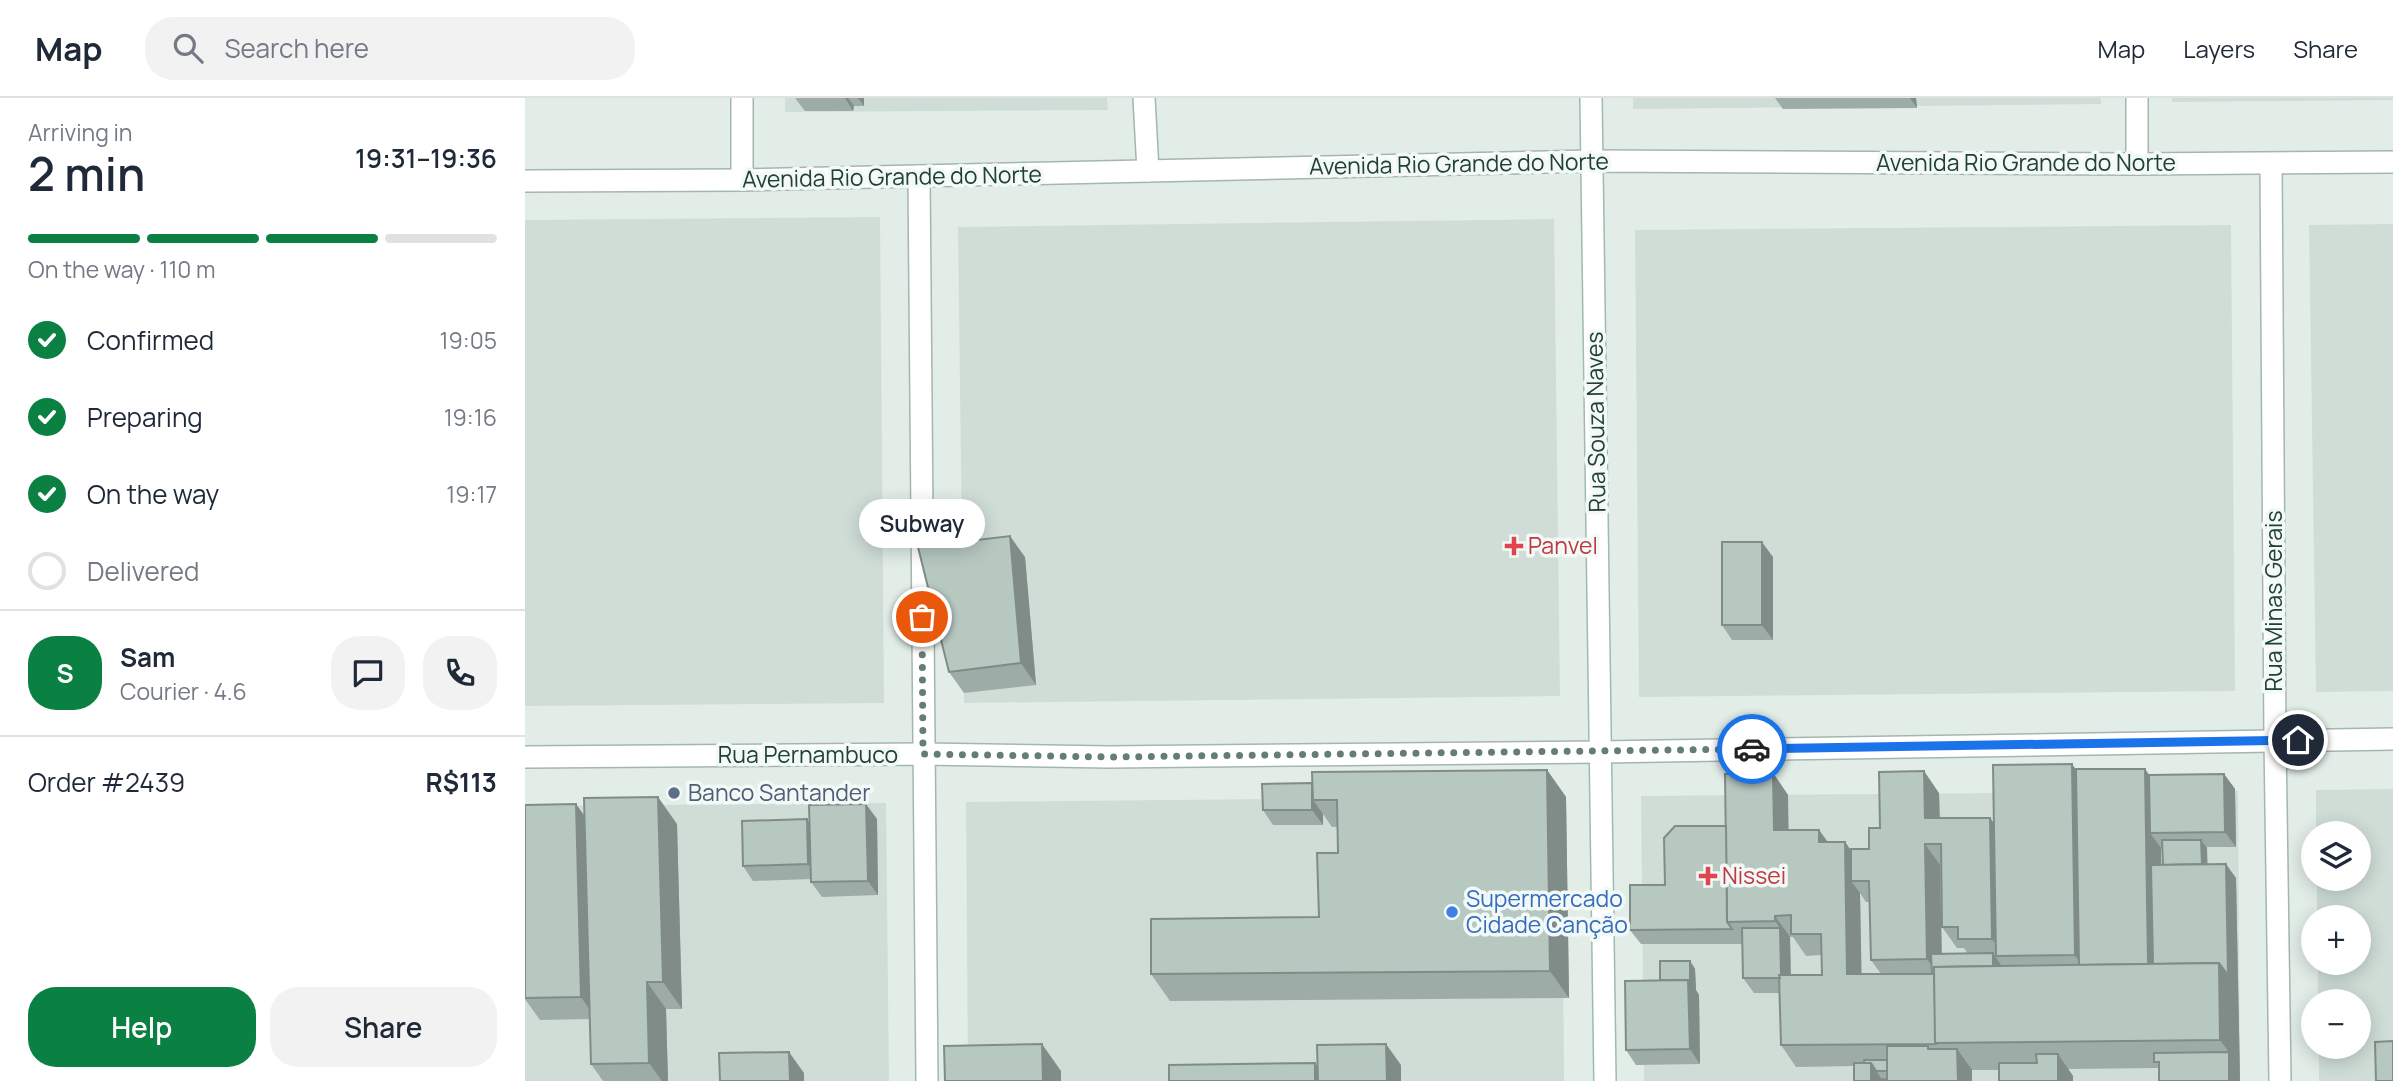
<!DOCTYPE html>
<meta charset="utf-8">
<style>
:root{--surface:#fff;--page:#f2f2f3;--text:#1f2937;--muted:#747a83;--line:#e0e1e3;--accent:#0b8043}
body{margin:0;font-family:Manrope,sans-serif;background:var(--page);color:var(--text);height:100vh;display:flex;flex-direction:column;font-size:26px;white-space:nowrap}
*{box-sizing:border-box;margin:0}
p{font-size:23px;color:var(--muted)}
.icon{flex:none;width:38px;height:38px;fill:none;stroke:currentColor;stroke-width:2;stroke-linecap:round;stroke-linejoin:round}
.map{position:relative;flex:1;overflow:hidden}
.side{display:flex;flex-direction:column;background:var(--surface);width:525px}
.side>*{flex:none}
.controls{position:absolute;left:1776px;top:723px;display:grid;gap:14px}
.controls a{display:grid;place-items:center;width:70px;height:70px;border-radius:50%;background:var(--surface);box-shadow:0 4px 18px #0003;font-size:35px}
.pin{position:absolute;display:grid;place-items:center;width:60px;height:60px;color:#fff;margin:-30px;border:4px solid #fff;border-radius:50%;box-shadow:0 2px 7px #0007}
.courier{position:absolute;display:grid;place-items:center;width:70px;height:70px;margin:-35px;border:5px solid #1a73e8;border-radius:50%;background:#fff;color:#222;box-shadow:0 2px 9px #0007}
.bubble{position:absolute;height:49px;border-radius:24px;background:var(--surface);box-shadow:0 4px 18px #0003;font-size:23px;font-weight:600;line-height:49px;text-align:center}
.headline em{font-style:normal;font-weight:600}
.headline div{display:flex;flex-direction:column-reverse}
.headline{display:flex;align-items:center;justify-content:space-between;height:119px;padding:0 28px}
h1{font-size:46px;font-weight:600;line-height:52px}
.bar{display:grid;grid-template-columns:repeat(4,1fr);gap:10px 7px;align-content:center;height:84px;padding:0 28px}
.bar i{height:9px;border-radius:5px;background:var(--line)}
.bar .current{background:var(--accent)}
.bar p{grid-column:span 4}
.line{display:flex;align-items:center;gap:18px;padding:0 28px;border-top:2px solid var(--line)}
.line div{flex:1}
.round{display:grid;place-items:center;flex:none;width:74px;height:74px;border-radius:28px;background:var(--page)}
ol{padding:0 28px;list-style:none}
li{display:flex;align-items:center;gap:21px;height:77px}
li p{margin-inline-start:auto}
li .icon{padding:7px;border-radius:50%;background:var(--accent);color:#fff;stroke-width:4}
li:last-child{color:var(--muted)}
li i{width:38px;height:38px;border:4px solid var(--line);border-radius:50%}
.cta{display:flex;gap:14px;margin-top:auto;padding:14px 28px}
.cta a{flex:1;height:80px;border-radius:28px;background:var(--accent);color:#fff;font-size:28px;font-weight:600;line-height:80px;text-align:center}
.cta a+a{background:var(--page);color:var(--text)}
header{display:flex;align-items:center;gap:42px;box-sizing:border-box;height:98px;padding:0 35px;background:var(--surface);border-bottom:2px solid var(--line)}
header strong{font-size:33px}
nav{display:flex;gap:38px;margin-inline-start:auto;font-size:24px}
.search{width:490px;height:63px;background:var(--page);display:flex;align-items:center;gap:18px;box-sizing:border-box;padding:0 24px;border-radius:28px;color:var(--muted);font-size:26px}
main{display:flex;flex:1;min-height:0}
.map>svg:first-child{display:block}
</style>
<header>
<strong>Map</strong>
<div class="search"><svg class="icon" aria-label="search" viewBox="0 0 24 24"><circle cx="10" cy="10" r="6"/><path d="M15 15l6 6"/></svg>Search here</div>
<nav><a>Map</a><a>Layers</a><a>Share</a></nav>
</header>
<main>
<section class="side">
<div class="headline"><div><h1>2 min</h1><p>Arriving in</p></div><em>19:31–19:36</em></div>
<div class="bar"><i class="current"></i><i class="current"></i><i class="current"></i><i></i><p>On the way · 110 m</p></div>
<ol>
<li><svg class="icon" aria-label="check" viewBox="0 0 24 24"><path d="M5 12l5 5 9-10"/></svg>Confirmed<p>19:05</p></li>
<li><svg class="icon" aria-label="check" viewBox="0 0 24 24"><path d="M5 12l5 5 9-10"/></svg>Preparing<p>19:16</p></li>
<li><svg class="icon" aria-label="check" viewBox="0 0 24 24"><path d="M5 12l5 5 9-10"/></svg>On the way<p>19:17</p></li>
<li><i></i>Delivered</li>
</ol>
<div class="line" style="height:126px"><b class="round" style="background:var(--accent);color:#fff">S</b><div><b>Sam</b><p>Courier · 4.6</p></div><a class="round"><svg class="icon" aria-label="chat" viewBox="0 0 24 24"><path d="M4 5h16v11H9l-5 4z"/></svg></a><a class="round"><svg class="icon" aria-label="phone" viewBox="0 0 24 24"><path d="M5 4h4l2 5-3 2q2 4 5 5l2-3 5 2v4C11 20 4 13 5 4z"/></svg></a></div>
<div class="line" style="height:91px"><div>Order #2439</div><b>R$113</b></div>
<div class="cta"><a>Help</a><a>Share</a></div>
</section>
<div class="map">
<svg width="1868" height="983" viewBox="0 0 1868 983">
<rect width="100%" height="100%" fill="#e2ede8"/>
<!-- built -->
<g fill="#d0ddd7">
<path d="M260,0H582L583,12L260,14Z"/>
<path d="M1108,0H1576V6L1108,11Z"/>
<path d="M1647,0H1868V2L1647,4Z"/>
<path d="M355,119L359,605L0,608V122Z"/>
<path d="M1029,121L1035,598L439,605L433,129Z"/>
<path d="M1868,126V593L1791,594L1784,127Z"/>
<path d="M1706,127L1710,593L1114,599L1110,132Z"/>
<path d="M1868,691V983H1794V949L1834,948V903H1793V865L1834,864V819H1792V781L1834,780V735H1791V692Z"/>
<path d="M1713,693L1715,983H1119L1116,698Z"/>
<path d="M1037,698L1039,983H443L441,704Z"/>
<path d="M361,705L364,983H0V708Z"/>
</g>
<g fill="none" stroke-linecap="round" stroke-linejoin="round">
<defs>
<g id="minor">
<path d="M619,0L623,73"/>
<path d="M1612,0V66"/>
<path d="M1746,66L1750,642L1755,983"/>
<path d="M394,78L402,983"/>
<path d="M217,82V0"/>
</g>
<g id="tertiary">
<path d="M0,83L217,82L1067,63L1612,66L1868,64"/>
<path d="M0,659L398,656L584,659L1077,654L1868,641"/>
</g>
<path id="secondary" d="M1066,0L1080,983"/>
</defs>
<!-- minor casing -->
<use href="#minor" stroke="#a4b6b0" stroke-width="24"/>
<!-- tertiary casing -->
<use href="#tertiary" stroke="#a4b6b0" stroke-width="24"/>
<!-- secondary casing -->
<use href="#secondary" stroke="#9fbab1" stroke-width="24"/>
<!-- minor -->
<use href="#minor" stroke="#fff" stroke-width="21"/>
<!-- tertiary -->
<use href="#tertiary" stroke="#fff" stroke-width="21"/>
<!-- secondary -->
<use href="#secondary" stroke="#fff" stroke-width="21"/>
</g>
<!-- wall -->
<g fill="#9daca6" fill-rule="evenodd">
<path d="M270,0H339V8H329L328,13H280Z"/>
<path d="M1250,0H1391L1392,10L1258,11Z"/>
<path d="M500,459L511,587L439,595L424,574Z"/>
<path d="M1248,459V542H1207L1197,527Z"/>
<path d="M1551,671L1624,677L1699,676L1710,691L1711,749H1682V766L1711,780L1715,983H1634L1633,970L1543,971L1548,978L1474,972H1447V983H1329V968L1271,969L1256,947L1255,895H1229L1218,880L1217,846H1116L1105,832L1140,787L1201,728L1248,675L1263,697V732H1294L1303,744H1320L1326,753L1344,751L1355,730L1414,695L1415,720H1465L1469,725ZM1636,750H1637L1638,767H1636ZM1415,767L1417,829L1432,850H1439L1443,856H1417ZM1335,795L1341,804H1345L1346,862L1356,876H1336ZM1265,839H1268L1281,858L1296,857L1297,877H1266Z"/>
<path d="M1022,672L1041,699L1044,900L645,903L626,876L794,819L813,755L812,729H807L798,716V727H748L738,712L787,685Z"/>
<path d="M51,706L59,718L152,726L157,911H141L143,983H78L66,966L65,921L15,922L0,901Z"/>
<path d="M352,721L353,797L297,799L286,784V781L228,783L218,768L285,725Z"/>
<path d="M1165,863L1170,871L1171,892L1174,897L1175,966L1111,967L1101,952L1135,882Z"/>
</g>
<!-- shaded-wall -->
<g fill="#808c87">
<path d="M320,0H323L329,8L328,13Z"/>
<path d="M333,0H339V8Z"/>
<path d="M1385,0H1391L1392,10Z"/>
<path d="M485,438L500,459L511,587L496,565Z"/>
<path d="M1237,444L1248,459V542L1237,527Z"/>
<path d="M1547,666L1566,693L1560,873L1550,857Z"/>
<path d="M1620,671L1635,692L1625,735L1636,750L1638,878L1623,872Z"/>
<path d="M1022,672L1041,699L1044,900L1025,873Z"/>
<path d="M1399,673L1414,695L1415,742L1400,720Z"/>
<path d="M1248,675L1263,697L1264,754L1249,732Z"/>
<path d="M1699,676L1710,691L1711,749L1700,734Z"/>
<path d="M787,685L788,702L798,716V727L787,712Z"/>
<path d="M133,699L152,726L157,911L138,884Z"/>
<path d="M51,706L66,727L71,921L56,899Z"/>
<path d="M341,706L352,721L353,797L343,783Z"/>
<path d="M1465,720L1480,741L1479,858L1467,841Z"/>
<path d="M282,721L292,736L293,781L283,766Z"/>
<path d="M1294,732L1309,753L1294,744Z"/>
<path d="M1676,742L1682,750L1683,781L1677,773Z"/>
<path d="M1320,744L1335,765L1326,783L1335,795L1337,898L1322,876Z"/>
<path d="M1400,746L1415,767L1417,882L1402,861Z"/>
<path d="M1701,766L1711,780L1715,983H1704V954L1695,942L1694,865Z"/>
<path d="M1250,818L1265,839L1266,895L1256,880L1255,830L1250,823Z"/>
<path d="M1468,855L1478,870L1468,880Z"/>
<path d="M1165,863L1170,871L1171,892L1174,897L1175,966L1165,951L1163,882Z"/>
<path d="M122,884L141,911L143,983H137L124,965Z"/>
<path d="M517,946L536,973V983H518Z"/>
<path d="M861,946L876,967V983H862Z"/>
<path d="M1432,951L1447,972V983H1433Z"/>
<path d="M264,954L279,975V983H265Z"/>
<path d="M1533,956L1548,978V983H1533Z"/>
<path d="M790,965L803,983H790Z"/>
<path d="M1346,965L1358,983L1346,982Z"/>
</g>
<!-- building -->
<g fill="#b7c8c1" stroke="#808c87" stroke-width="2">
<path d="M485,438L496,565L424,574L393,449Z"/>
<rect x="1197" y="444" width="40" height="83"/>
<path d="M1547,666L1550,857L1471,858L1468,667Z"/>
<path d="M1551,671H1620L1623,866L1554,867Z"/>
<path d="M1022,672L1025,873L626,876V821L794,819L792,755H813L812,702H788L787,674Z"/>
<path d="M1399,673L1400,720H1465L1467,841H1433V829H1417L1416,746H1400L1402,861L1346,862L1344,783H1326V751H1344V730H1355L1354,674Z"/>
<path d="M1248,675L1249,732H1294V744H1320L1322,876H1409L1411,946L1256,947L1254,877H1297L1296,836H1266V817L1250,818V823L1202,824L1200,676Z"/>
<path d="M1699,676L1700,734L1625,735L1624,677Z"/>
<path d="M787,685V712H738L737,686Z"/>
<path d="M133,699L138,884H122L124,965L66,966L59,700Z"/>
<path d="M51,706L56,899L0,900V707Z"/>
<path d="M341,706L343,783L286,784L284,707Z"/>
<path d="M282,721L283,766L218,768L217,723Z"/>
<path d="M1150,728H1201L1202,824L1207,831L1105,832V787H1140L1139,740Z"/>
<path d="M1637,742H1676L1677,766L1638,767Z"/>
<path d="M1701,766L1703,877L1694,865L1628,866L1626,767Z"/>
<path d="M1217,830H1255L1256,877H1254L1255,880H1218Z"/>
<path d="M1468,855V868L1409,869V876H1407L1406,856Z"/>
<path d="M1135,863H1165V885L1163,882H1135Z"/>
<path d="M1694,865L1695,942L1410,945L1409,869Z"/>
<path d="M1163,882L1165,951L1101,952L1100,883Z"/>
<path d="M1868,943V983H1851L1850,944Z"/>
<path d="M517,946L518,983H420L419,948Z"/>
<path d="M861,946L862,983H793L792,947Z"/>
<path d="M1362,948H1403V951H1432L1433,983H1329V965H1346V982L1362,981Z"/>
<path d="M264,954L265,983H195L194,955Z"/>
<path d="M1704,954V983H1634V964H1629V955Z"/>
<path d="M1511,956H1533V983H1474V965H1512Z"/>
<path d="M1339,962H1362V973H1351L1346,965H1339Z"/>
<path d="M790,965V983H644V967Z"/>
</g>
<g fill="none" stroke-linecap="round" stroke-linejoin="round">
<!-- done -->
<path stroke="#647d76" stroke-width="7" stroke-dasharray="0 12.6" d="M397,519L398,656L584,659L1227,651"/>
<!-- route -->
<path stroke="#1a73e8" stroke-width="9" d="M1227,651L1773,642"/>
</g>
<!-- markers -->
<g fill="#e0444e" stroke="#f3f9f6" stroke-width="2.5">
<path d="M985.5 437.5h7v7h7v7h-7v7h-7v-7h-7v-7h7z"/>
<path d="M1179.5 767.5h7v7h7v7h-7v7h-7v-7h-7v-7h7z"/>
</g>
<circle fill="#5c6f8a" stroke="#f3f9f6" stroke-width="2.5" cx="149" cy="695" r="7"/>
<circle fill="#3f7fe0" stroke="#f3f9f6" stroke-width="2.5" cx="927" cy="814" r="7"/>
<g text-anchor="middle" stroke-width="7" stroke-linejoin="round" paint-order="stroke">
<!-- street labels -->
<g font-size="23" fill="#204038" stroke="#f3f9f6">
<text x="1501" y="73">Avenida Rio Grande do Norte</text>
<text transform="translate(934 66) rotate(-1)" y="8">Avenida Rio Grande do Norte</text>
<text transform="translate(367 79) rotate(-1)" y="8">Avenida Rio Grande do Norte</text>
<text transform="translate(1071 324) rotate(-91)" y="8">Rua Souza Naves</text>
<text transform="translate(1749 503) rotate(-90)" y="8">Rua Minas Gerais</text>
<text x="283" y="665">Rua Pernambuco</text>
</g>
<!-- health labels -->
<g font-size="23" fill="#be3a42" stroke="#f3f9f6" text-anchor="start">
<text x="1003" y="456">Panvel</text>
<text x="1197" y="786">Nissei</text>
</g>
<!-- service labels -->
<g font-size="23" fill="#4e5e75" stroke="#f3f9f6" text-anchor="start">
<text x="163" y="703">Banco Santander</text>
</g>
<!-- shop labels -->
<g font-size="23" fill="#366cbe" stroke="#f3f9f6" text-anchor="start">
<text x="941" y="809">Supermercado<tspan x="941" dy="26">Cidade Canção</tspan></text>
</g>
</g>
</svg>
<div class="controls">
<a><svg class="icon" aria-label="layers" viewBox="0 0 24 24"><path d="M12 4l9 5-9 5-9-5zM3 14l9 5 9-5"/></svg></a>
<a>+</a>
<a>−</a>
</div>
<div class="pin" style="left:397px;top:519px;background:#ea580c"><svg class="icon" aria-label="bag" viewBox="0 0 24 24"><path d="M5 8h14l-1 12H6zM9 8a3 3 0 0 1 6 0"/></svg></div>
<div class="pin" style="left:1773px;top:642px;background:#1f2937"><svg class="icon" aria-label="home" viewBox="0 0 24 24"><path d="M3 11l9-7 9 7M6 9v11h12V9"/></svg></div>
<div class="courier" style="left:1227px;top:651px"><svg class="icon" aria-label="car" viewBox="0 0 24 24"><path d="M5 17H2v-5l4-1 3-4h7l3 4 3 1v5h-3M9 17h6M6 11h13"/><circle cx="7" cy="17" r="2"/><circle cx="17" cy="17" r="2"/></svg></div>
<div class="bubble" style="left:334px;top:401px;width:126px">Subway</div>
</div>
</main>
